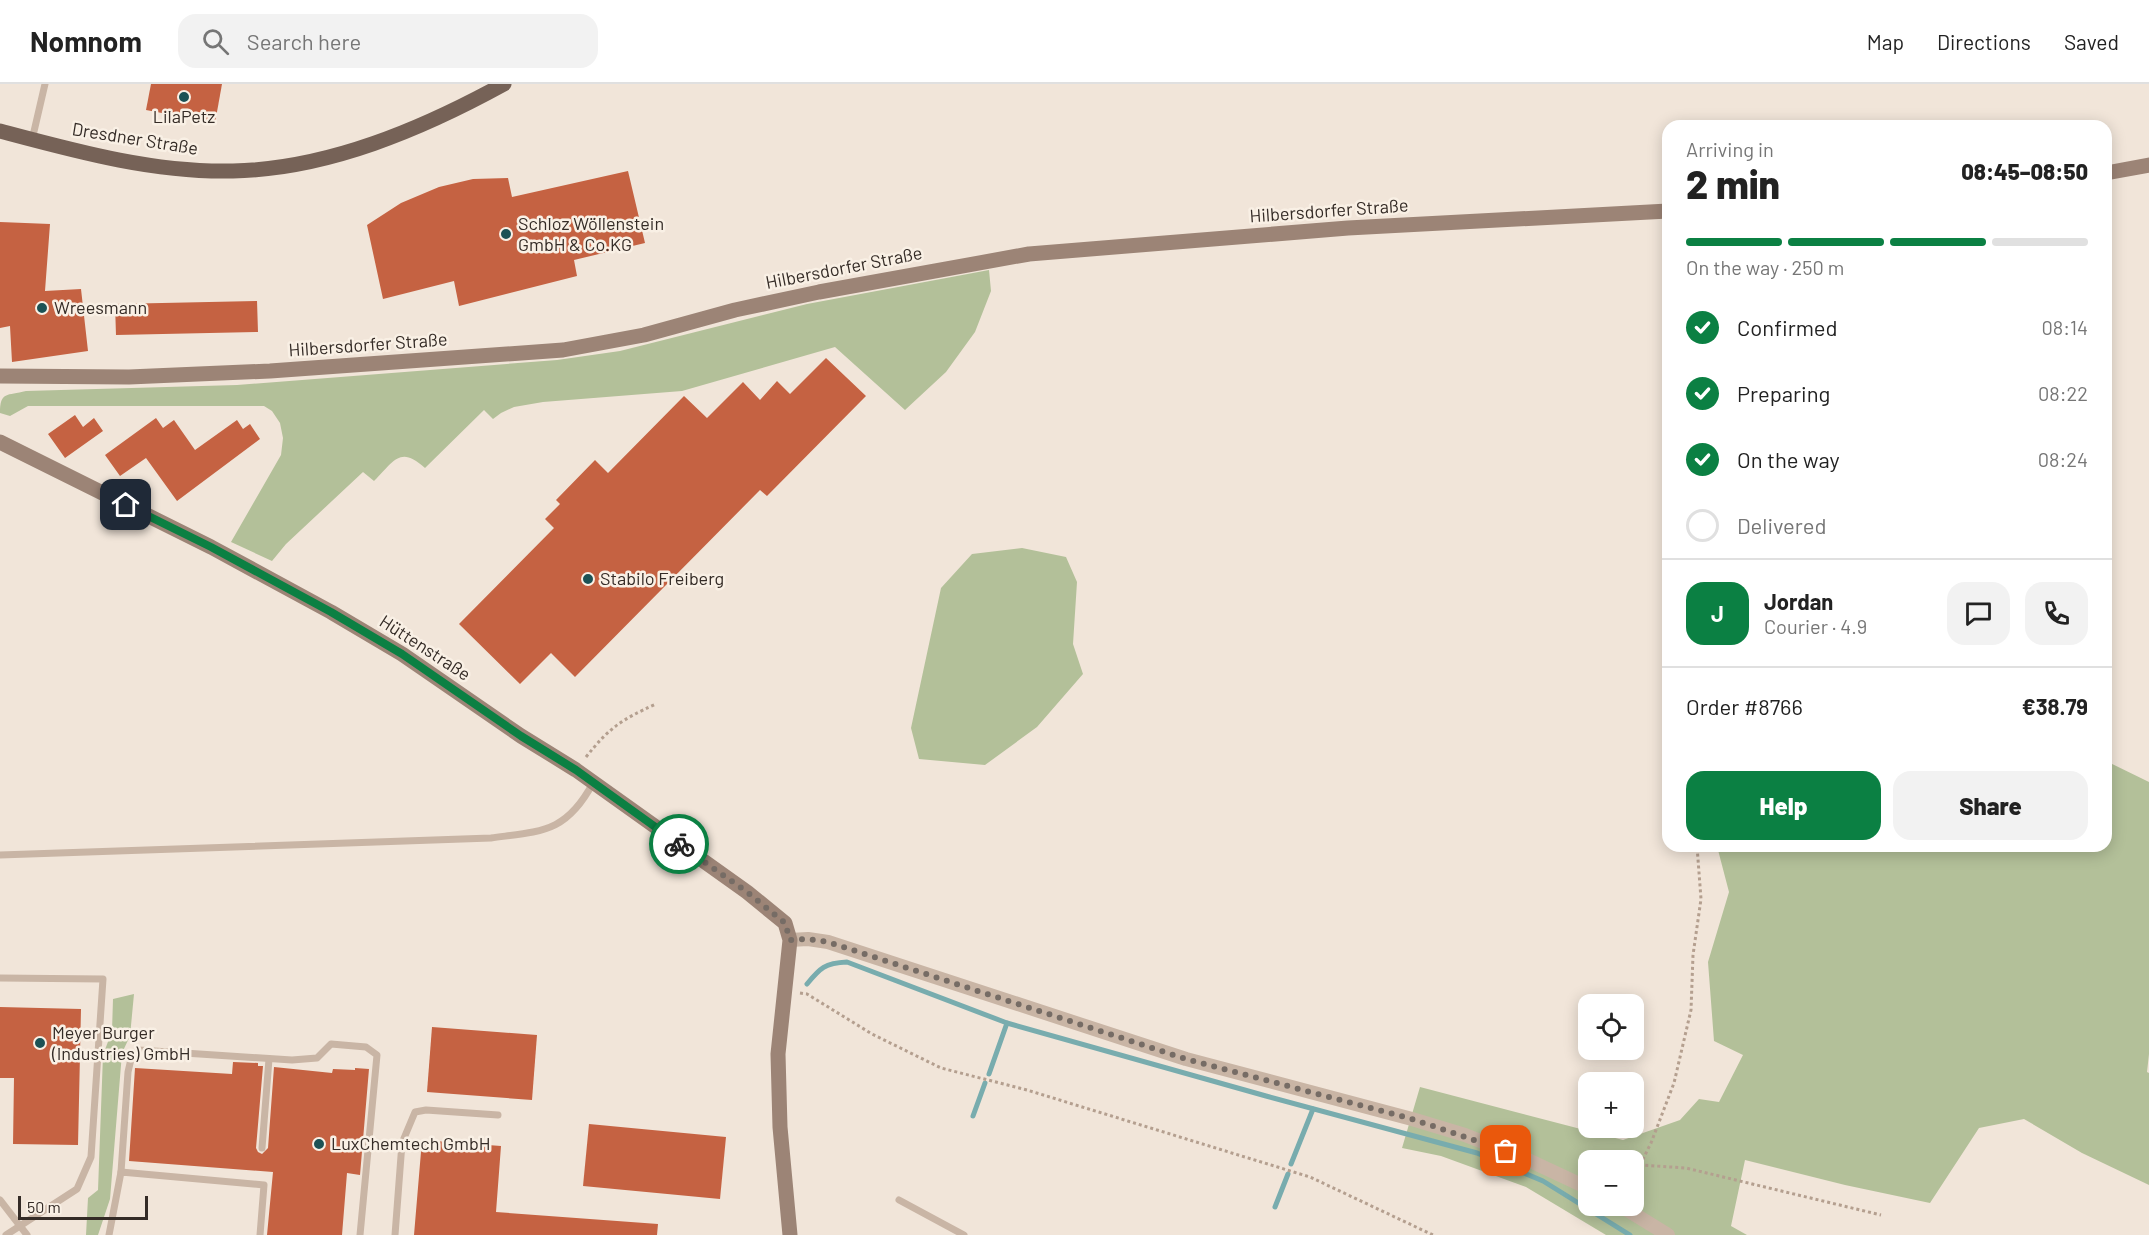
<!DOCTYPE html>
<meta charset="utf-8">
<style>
:root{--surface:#fff;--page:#f2f2f2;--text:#222;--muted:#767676;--line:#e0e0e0;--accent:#0b8043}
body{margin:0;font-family:Barlow,sans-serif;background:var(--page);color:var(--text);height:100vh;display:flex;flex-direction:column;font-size:22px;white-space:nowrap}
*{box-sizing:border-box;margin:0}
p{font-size:20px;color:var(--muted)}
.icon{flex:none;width:33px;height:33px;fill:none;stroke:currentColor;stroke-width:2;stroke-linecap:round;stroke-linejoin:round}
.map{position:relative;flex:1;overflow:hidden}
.details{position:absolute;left:1662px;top:36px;width:450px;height:732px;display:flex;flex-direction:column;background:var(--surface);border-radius:18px;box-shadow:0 3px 15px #0003}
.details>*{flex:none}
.fabs{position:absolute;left:1578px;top:910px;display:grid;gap:12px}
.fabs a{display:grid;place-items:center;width:66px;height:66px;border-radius:12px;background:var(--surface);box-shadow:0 3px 15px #0003;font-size:30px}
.scale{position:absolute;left:18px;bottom:15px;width:130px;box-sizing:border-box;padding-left:6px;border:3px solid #342b26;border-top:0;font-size:16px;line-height:21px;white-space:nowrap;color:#342b26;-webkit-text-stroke:4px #f9f0e5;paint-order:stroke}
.pin{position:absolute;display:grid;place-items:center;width:51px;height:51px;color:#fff;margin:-26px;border-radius:12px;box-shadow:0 3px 9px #0006}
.courier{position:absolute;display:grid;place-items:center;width:60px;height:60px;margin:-30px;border:4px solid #0b8043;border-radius:50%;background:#fff;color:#222;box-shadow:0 2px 8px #0007}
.head em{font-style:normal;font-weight:800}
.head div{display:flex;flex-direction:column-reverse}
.head{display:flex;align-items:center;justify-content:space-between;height:102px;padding:0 24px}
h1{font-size:39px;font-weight:800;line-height:45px}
.bar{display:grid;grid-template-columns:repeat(4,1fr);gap:9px 6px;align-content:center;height:72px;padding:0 24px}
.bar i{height:8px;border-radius:4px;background:var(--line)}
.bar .current{background:var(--accent)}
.bar p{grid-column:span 4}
.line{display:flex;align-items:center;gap:15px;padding:0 24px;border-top:2px solid var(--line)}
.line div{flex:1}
.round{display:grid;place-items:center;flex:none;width:63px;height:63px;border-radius:18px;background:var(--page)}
ol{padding:0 24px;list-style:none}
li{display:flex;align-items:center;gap:18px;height:66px}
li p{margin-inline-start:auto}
li .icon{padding:6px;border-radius:50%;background:var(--accent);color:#fff;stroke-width:4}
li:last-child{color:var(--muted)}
li i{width:33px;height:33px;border:3px solid var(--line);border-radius:50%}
.button{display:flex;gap:12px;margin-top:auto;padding:12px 24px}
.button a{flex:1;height:69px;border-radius:18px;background:var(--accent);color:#fff;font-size:24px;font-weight:800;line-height:69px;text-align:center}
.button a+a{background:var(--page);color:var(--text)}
header{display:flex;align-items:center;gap:36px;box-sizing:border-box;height:84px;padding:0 30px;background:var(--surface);border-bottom:2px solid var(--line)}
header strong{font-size:28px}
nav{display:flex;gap:33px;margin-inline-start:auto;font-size:21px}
.search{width:420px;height:54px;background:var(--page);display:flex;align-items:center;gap:15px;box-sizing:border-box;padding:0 21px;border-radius:18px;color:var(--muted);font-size:22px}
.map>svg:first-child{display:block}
</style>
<header>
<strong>Nomnom</strong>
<div class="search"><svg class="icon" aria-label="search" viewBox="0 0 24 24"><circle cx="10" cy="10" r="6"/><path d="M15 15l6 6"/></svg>Search here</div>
<nav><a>Map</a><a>Directions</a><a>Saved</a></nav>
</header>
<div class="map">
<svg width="2149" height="1151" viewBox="0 0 2149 1151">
<rect width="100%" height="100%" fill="#f1e5d9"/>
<!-- green -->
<g fill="#b3c099" fill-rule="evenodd">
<path d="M989,186L991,207L975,248L946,288L905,326L835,263L682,307L543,318L514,323L501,329L493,335L484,326L425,384C400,361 394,377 374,397L363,388L286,460L272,477L231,458L281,371L283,354L280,339L272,327L264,322H28L10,332L0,329C0,307 7,312 26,307L237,301L557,276L620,267L807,220Z"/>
<path d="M1022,464L1066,473L1077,498L1073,560L1083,590L1037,643L985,681L919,675L911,644L941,504L972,470Z"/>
<path d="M2106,677L2149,698V970L2147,988L2149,989V1101L2082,1069L2024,1035L1979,1044L1930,1119L1845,1101L1745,1076L1731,1142L1747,1151H1606L1526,1103L1441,1072L1402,1064L1420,1003L1623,1056L1680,1036L1699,1015L1719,1018L1743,971L1714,957L1708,878L1729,808L1718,766L1719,762H2106ZM1588,1077H1634V1122H1588Z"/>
<path d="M134,910L130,952L122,969L110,1115L98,1151H86L88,1114L98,1106L103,971L112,947L113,915Z"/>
</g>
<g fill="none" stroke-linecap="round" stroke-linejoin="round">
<!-- stream -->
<g stroke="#78acae" stroke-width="5">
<path d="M807,900C820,884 825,879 847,878L1007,939L1266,1012L1477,1069L1543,1097L1630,1151"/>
<path d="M989,990L1007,939"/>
<path d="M973,1032L985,999"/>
<path d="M1291,1080L1313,1025"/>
<path d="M1275,1123L1288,1090"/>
</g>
</g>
<!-- building -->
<g fill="#c56242">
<path d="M151,0H222L215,39L146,26Z"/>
<path d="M628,87L645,159L574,176L577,192L459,222L454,197L383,215L367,141L401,119L439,103L473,95L508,94L512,113Z"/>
<path d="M0,138L50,140L45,207L81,205L88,267L12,278L10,242L0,244Z"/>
<path d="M257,217L258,248L116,251L115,220Z"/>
<path d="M826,274L866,312L767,412L760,406L575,593L551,569L520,600L459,540L554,444L545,435L560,420L556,416L595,376L608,389L684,312L707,334L743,298L760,316L777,297L790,310Z"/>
<path d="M75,331L83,343L94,334L103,347L65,374L48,350Z"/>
<path d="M156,334L163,344L174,336L195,366L237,336L243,345L250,340L260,355L177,417L146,374L120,392L105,371Z"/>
<path d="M0,923L81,925L78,1061L13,1060L14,994H0Z"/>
<path d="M432,943L537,951L532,1016L427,1008Z"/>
<path d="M233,978L258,979V982H263L256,1064L258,1068L262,1070L268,1064L274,983L332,989L333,985L355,986V984L369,985L360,1091L347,1089L342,1151H267L273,1088L129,1077L135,984L232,990Z"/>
<path d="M589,1040L726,1053L720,1115L583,1102Z"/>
<path d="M422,1056L501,1062L496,1128L658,1140L657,1151H414Z"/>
</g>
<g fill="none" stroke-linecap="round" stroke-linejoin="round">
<!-- path -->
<g stroke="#b49f8f" stroke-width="3" stroke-dasharray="3 3" stroke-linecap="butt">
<path d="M586,673C610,643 621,636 656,620"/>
<path d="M800,909L807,910L872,950L941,984L1027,1006L1310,1093L1433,1151"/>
<path d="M1640,1081L1651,1059L1674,999L1691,926L1693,871L1701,815L1697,762"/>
<path d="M1634,1084L1640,1081L1686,1084L1881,1131"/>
</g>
<!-- lane -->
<g stroke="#c9b5a5" stroke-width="7">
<path d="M32,56L45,0"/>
<path d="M0,771L491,754C542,747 566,749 593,699"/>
<path d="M0,894L103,895L91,1073L77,1105L6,1151"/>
<path d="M262,1064L269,975"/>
<path d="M121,1088L128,988L131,975L139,966L292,976L317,974L331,960L366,963L377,971L360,1151"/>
<path d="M0,1116L27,1151"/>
<path d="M899,1116L964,1151"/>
<path d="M109,1151L121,1088L264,1101L260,1151"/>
<path d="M395,1151L402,1059L415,1028L426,1026L498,1031"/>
</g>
<!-- street -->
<g stroke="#c9b5a5" stroke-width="14">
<path d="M790,856L808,855L828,858L1186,975L1412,1035L1465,1051L1526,1075L1588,1104"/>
<path d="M1621,1122L1668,1151"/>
</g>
<!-- secondary -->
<g stroke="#9c8476" stroke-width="15">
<path d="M2106,89L2149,81"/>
<path d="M0,292L129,293L270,287L563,266L644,251L735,226L819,208L1029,170L1348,144L1668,127"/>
<path d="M0,358L211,463L331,528L402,570L521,652L576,686L747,808L785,839L790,856L778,970L780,1043L790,1151"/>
</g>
<!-- primary -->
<path stroke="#766257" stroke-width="15" d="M0,47C75,67 154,89 233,87C328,85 422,45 504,0"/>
</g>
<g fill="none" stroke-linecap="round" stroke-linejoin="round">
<!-- done -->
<path stroke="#766c65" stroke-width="6" stroke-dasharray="0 10.8" d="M679,760L747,808L785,839L790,856L808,855L828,858L1186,975L1412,1035L1506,1067"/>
<!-- route -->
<path stroke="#0b8043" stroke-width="8" d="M126,421L211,463L331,528L402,570L521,652L576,686L679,760"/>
</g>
<!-- markers -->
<g fill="#1c5255" stroke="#f9f0e5" stroke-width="2">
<circle cx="184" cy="13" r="6"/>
<circle cx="506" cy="150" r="6"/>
<circle cx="42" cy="224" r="6"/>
<circle cx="588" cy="495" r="6"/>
<circle cx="40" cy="959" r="6"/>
<circle cx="319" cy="1060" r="6"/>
</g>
<g text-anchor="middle" stroke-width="5" stroke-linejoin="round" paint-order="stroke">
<!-- poi labels -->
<g font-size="18" fill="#342b26" stroke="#f9f0e5" text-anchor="start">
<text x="184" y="39" text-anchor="middle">LilaPetz</text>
<text x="518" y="146">Schloz Wöllenstein<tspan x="518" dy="21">GmbH &amp; Co.KG</tspan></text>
<text x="54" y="230">Wreesmann</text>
<text x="600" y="501">Stabilo Freiberg</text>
<text x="52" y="955">Meyer Burger<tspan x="52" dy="21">(Industries) GmbH</tspan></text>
<text x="331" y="1066">LuxChemtech GmbH</text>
</g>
<!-- street labels -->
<g font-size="18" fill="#342b26" stroke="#f9f0e5">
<text transform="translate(135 55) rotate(9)" y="6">Dresdner Straße</text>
<text transform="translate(1329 127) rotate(-4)" y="6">Hilbersdorfer Straße</text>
<text transform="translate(844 184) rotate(-11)" y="6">Hilbersdorfer Straße</text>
<text transform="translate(368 261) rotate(-4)" y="6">Hilbersdorfer Straße</text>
<text transform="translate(425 564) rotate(33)" y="6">Hüttenstraße</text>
</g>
</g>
</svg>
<div class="fabs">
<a><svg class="icon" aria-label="locate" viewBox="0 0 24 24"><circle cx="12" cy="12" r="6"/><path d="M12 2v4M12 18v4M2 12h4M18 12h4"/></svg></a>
<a>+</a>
<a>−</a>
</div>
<div class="scale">50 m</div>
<div class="pin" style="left:1506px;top:1067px;background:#ea580c"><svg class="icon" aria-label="bag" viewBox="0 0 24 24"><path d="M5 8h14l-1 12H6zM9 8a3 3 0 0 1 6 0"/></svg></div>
<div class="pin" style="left:126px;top:421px;background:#1f2937"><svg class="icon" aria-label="home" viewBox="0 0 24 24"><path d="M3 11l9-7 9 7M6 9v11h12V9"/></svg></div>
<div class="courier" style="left:679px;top:760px"><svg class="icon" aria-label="bike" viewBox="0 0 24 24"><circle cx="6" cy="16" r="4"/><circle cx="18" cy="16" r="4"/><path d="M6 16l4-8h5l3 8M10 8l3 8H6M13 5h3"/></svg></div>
<section class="details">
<div class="head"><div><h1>2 min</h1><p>Arriving in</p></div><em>08:45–08:50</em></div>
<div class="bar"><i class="current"></i><i class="current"></i><i class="current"></i><i></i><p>On the way · 250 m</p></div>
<ol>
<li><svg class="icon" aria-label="check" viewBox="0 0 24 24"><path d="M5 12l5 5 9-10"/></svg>Confirmed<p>08:14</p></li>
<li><svg class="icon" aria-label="check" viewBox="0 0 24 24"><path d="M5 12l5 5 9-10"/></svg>Preparing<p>08:22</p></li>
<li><svg class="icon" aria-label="check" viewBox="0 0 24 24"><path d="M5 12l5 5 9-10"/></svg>On the way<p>08:24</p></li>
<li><i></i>Delivered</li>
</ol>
<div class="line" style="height:108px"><b class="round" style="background:var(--accent);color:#fff">J</b><div><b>Jordan</b><p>Courier · 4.9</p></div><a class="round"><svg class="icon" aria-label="chat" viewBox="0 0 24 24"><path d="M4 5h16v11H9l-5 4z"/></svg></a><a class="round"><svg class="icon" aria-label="phone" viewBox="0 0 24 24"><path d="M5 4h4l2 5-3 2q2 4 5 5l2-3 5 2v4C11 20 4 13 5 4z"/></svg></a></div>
<div class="line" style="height:78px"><div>Order #8766</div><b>€38.79</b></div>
<div class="button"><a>Help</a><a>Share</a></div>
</section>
</div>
